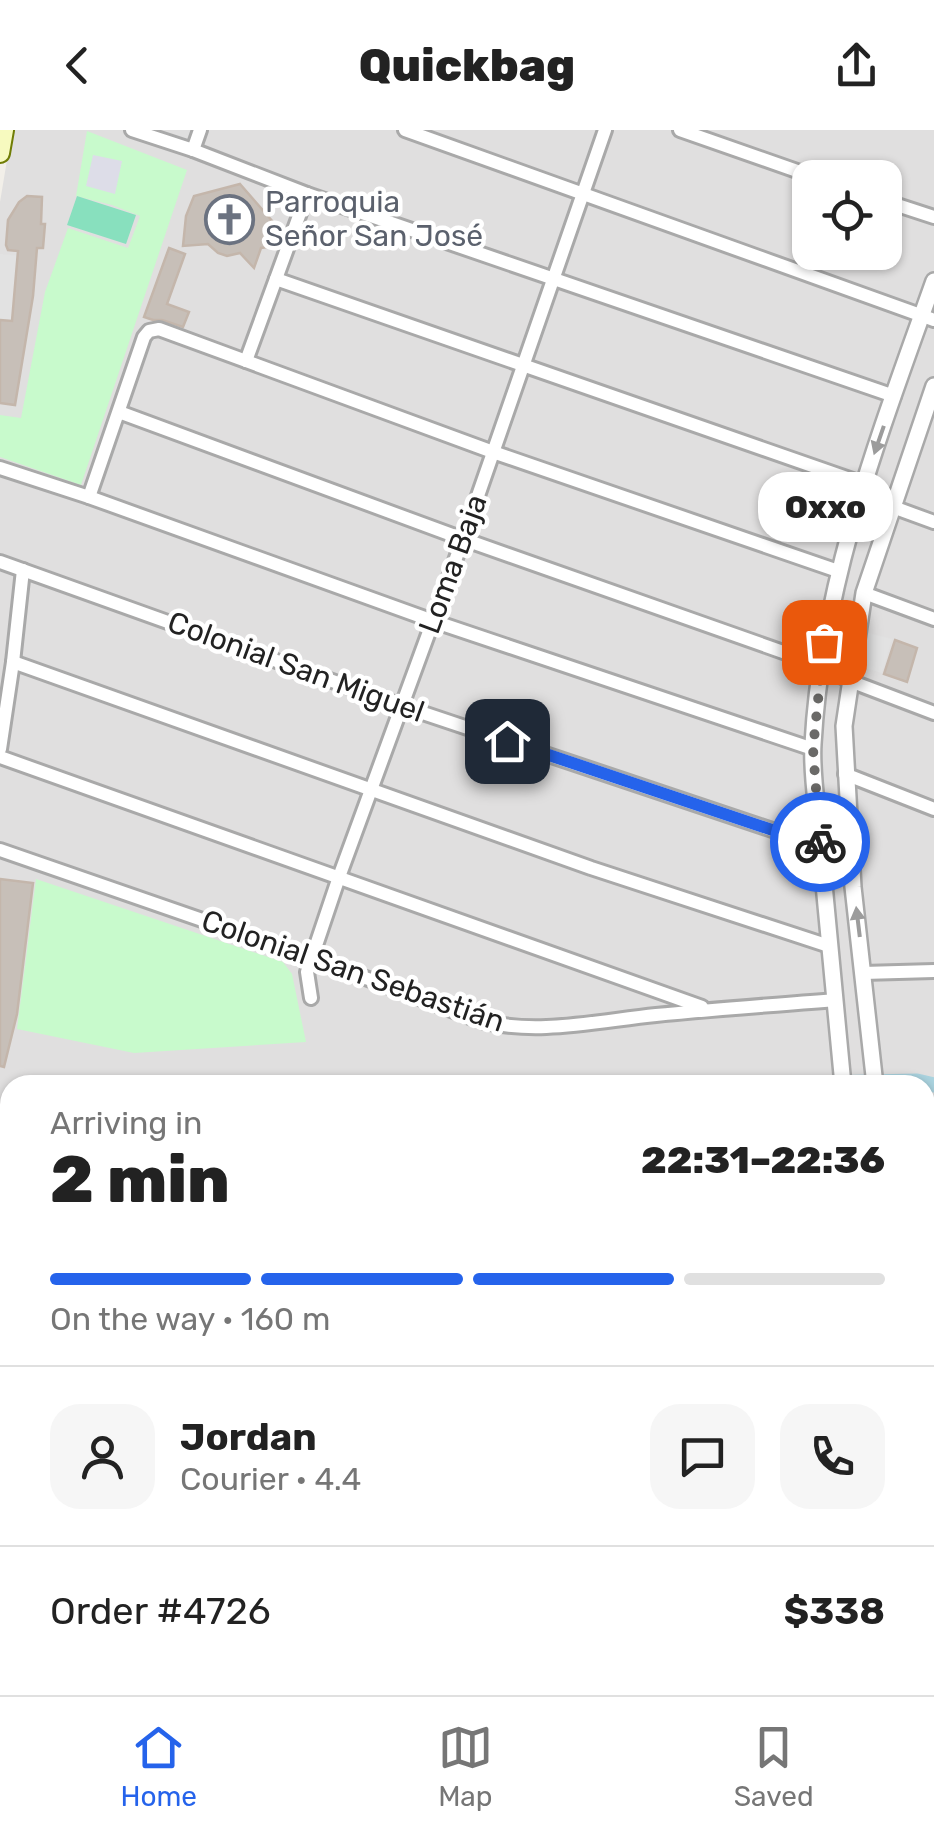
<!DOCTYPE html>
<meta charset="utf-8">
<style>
:root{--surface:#fff;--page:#f6f6f6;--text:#222;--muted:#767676;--line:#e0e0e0;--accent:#2563eb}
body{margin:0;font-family:Rubik,sans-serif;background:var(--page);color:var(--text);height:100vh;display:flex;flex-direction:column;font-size:38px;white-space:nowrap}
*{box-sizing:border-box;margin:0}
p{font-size:32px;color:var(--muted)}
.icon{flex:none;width:55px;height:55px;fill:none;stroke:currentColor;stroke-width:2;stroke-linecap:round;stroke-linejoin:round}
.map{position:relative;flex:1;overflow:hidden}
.drawer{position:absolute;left:0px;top:945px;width:935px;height:620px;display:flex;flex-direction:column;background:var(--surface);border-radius:30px 30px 0 0;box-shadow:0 2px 8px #0004}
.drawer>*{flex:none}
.tools{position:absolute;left:792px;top:30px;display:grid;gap:20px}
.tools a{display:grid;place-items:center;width:110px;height:110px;border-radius:20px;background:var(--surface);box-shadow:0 2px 8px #0004;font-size:50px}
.pin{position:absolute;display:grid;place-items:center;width:85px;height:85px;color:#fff;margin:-42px;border-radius:20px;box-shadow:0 5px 15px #0006}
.courier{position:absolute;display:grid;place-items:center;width:100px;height:100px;margin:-50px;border:8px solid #2563eb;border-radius:50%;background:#fff;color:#222;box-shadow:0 2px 12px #0007}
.bubble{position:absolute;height:70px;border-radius:30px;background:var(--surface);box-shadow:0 2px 8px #0004;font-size:32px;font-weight:800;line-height:70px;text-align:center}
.overview em{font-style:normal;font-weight:800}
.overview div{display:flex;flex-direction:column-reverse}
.overview{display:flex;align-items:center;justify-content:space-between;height:170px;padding:0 50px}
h1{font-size:65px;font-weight:800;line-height:75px}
.bar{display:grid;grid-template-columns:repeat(4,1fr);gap:15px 10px;align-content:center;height:120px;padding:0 50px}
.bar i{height:12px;border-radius:8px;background:var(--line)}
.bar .on{background:var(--accent)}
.bar p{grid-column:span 4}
.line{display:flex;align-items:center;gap:25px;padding:0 50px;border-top:2px solid var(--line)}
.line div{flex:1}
.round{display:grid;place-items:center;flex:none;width:105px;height:105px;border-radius:30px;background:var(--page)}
header{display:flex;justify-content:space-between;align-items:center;height:130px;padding:0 50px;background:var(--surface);font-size:45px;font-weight:800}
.tab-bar{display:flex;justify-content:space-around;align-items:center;height:140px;border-top:2px solid var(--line);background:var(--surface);font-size:28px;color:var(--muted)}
.tab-bar a{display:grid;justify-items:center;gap:5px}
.tab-bar .on{color:var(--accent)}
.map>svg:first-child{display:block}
</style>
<header><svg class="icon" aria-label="back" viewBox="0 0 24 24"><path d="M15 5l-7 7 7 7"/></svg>Quickbag<svg class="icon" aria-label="share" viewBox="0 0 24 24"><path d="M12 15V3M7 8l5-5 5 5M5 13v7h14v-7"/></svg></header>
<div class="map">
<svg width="934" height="1565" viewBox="0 0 934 1565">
<rect width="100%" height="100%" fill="#f2efe9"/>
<!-- residential -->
<path fill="#e0dfdf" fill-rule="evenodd" d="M12,0H934V1565H0V72ZM810,48H885V122H810ZM10,955H925V1555H10Z"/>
<!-- park -->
<g fill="#c8facc">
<path d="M87,1L187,40L81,355L0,327V285L21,288L45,162L68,98L128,118L140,86L112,75L76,66Z"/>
<path d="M36,749L283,832L292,844L306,912L134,923L17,899Z"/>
<path d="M925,1328L934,1329V1529L931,1527L925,1442Z"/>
</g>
<!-- pitch -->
<path fill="#88e0be" d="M77,66L136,85L126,114L67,95Z"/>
<!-- parking -->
<g fill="#e2e2e2">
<path d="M0,124L21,126L16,139L12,191L0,190Z"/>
<path d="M868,503L892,509L882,543L860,537Z"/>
</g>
<!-- plaza -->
<path fill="#dddde8" d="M93,25L122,31L115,64L86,56Z"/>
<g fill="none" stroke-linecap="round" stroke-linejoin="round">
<!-- canal -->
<g stroke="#aad3df" stroke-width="15">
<path d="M732,955L917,951L934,955"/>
<path d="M0,998L10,1003"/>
</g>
</g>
<!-- building -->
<g fill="#c7bfb8" stroke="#c4b6ab" stroke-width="2.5">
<path d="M240,54L274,93L268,117L261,118L254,138L240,123L227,126L218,123L208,114L183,116L186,86L194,66Z"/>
<path d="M27,66L42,67L41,94H45L43,118H37L33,166L15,275L0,273V190L12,191L18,121L8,120L6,115L8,90L19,72Z"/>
<path d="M169,118L185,124L167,174L189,182L183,197L162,190H153L144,187Z"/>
<path d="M895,510L917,518L907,552L884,544Z"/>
<path d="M0,749L33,753L17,884L4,937L0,936Z"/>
</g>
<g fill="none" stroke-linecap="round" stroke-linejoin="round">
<defs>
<g id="minor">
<path d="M132,0L193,20L307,64L894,266"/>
<path d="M405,0L934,190"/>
<path d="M680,0L817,48"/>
<path d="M193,20L200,0"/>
<path d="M885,71L934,87"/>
<path d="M276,149L864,354"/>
<path d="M246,231L307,64"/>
<path d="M119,282L463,409L820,535L850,551L934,583"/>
<path d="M0,338L89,367L433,491L813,619"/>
<path d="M89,367L144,207L149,201L159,199L493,322L838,441"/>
<path d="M893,377L934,392"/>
<path d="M0,432L402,576L820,716"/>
<path d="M864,463L934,489"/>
<path d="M13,532L591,738L829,816"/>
<path d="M0,619L13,532L23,440"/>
<path d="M0,627L702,877"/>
<path d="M845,644L934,679"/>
<path d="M0,720L312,828L478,890C535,906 597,891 656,885C715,879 775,875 835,870"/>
<path d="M863,843L934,841"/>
<path d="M311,868L307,842L339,747L463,409L605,0"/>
<path d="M925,1025L934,1026"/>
<path d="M925,1126L934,1127"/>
<path d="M925,1218L934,1219"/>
<path d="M925,1314L934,1315"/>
</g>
<g id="tertiary">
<path d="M843,955C836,874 827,793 820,712C818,680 811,646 813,614C822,451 880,303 934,151"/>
<path d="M875,955L853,757L844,596L864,463L934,256"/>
<path d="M894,1555V1565"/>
</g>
<path id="secondary" d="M0,23L4,0"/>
</defs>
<!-- minor casing -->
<use href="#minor" stroke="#a9a9a9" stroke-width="18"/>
<!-- tertiary casing -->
<use href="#tertiary" stroke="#a9a9a9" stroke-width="20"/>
<!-- secondary casing -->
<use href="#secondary" stroke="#707d05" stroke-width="22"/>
<!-- minor -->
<use href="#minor" stroke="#fff" stroke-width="12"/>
<!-- tertiary -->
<use href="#tertiary" stroke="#fff" stroke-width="15"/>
<!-- secondary -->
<use href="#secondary" stroke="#f7fabf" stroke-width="18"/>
</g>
<!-- one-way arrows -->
<defs><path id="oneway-solid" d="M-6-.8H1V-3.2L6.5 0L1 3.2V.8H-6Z" transform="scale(2.5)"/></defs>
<g fill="#9c9c9c">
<use href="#oneway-solid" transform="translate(879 310) rotate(109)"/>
<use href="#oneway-solid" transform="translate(858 792) rotate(-97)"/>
</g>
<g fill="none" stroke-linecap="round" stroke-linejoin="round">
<!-- done -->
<path stroke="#6b6a68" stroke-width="10" stroke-dasharray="0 18" d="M820,712L813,619L824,512"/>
<!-- route -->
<path stroke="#2563eb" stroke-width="12" d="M507,611L820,716V712"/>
</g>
<!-- icons -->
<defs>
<symbol id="church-ring" viewBox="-11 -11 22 22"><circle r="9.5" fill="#fff" stroke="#6b7280" stroke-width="1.5"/><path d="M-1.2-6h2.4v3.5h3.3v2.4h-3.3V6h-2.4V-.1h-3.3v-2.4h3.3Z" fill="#6b7280"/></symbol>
</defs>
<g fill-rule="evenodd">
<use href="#church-ring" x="202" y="62" width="55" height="55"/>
</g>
<g text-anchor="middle" stroke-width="9" stroke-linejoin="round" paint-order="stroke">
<!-- worship labels -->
<g font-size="30" fill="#5b616d" stroke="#fff" text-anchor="start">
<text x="265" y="82">Parroquia<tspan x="265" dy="34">Señor San José</tspan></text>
</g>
<!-- street labels -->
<g font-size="30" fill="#222" stroke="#fff">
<text transform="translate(453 434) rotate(-70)" y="10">Loma Baja</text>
<text transform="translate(296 537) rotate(20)" y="10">Colonial San Miguel</text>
<text transform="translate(353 841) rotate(19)" y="10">Colonial San Sebastián</text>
</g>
</g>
</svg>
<div class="tools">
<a><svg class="icon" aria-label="locate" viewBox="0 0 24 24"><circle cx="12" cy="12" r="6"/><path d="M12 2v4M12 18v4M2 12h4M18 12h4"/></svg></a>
</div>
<div class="pin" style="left:824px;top:512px;background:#ea580c"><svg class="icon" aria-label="bag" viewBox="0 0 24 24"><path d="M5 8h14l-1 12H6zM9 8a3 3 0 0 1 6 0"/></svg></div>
<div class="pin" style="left:507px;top:611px;background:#1f2937"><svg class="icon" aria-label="home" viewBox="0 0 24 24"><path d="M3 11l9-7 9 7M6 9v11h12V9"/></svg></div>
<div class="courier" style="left:820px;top:712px"><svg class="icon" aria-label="bike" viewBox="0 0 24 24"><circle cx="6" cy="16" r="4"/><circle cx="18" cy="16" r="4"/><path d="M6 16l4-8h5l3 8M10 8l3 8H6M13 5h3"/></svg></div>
<div class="bubble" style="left:758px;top:342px;width:135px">Oxxo</div>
<section class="drawer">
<div class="overview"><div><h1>2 min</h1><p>Arriving in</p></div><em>22:31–22:36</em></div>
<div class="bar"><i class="on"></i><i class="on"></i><i class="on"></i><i></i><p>On the way · 160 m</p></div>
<div class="line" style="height:180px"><a class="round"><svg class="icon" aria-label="person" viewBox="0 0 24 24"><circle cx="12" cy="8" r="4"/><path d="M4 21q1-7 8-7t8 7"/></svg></a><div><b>Jordan</b><p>Courier · 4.4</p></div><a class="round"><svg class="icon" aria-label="chat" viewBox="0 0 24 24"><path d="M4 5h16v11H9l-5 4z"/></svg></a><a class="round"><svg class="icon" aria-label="phone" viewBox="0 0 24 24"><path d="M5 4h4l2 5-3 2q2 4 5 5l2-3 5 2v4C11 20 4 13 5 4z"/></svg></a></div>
<div class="line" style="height:130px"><div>Order #4726</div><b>$338</b></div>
</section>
</div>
<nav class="tab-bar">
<a class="on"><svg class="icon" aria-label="home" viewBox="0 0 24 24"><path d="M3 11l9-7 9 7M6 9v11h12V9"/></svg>Home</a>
<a><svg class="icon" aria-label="map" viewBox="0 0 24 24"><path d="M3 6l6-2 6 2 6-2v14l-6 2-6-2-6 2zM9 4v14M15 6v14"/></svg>Map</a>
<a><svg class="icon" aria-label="saved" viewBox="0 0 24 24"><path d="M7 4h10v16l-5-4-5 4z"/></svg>Saved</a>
</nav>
